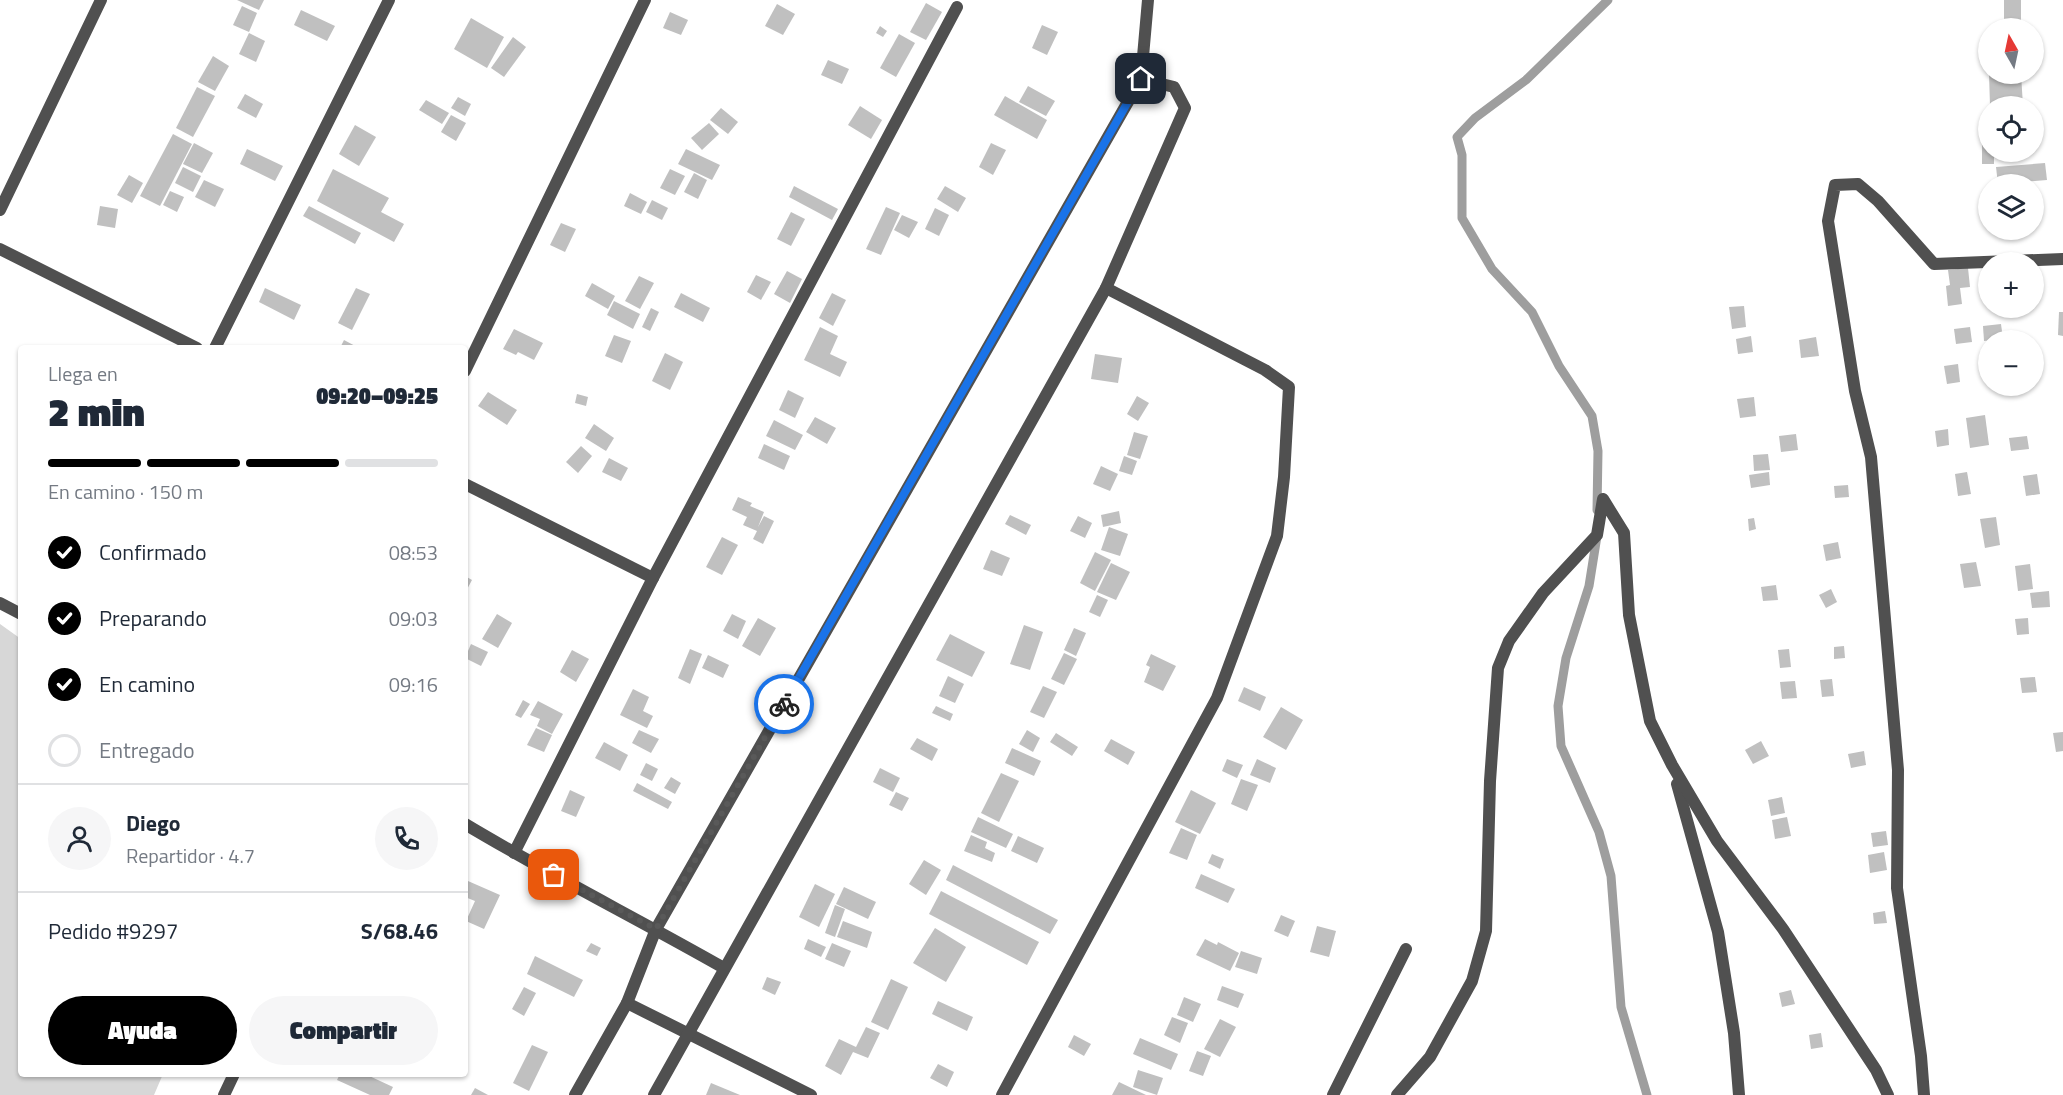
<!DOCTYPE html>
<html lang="es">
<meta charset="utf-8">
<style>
:root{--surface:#fff;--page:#f6f6f7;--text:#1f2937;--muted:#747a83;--line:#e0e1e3;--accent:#000}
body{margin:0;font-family:"Titillium Web",sans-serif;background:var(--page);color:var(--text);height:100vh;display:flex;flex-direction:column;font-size:22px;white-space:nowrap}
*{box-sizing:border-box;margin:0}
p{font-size:20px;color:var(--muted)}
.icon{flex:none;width:33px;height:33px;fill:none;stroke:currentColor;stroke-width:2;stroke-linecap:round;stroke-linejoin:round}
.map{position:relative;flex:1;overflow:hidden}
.details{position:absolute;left:18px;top:345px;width:450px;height:732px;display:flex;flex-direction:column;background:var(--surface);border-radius:6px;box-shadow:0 2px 4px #0004}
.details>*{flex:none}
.needle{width:39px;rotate:351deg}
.tools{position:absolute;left:1978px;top:18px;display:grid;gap:12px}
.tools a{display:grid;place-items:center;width:66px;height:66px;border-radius:50%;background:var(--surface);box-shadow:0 2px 4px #0004;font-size:30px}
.pin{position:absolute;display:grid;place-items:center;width:51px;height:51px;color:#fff;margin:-26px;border-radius:12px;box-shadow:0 3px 9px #0006}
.courier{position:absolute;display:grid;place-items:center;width:60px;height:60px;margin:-30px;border:4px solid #1a73e8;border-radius:50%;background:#fff;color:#222;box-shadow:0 2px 8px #0007}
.headline em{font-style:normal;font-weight:800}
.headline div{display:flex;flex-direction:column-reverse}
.headline{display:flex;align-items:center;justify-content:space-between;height:102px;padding:0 30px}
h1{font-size:39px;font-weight:800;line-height:45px}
.bar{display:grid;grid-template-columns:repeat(4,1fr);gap:9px 6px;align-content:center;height:72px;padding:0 30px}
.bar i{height:8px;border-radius:4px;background:var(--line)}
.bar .active{background:var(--accent)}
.bar p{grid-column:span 4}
.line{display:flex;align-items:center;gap:15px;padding:0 30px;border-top:2px solid var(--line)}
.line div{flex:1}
.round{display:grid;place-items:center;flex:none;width:63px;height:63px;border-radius:32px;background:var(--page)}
ol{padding:0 30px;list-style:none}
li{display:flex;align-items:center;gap:18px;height:66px}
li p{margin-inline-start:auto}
li .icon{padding:6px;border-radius:50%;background:var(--accent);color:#fff;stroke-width:4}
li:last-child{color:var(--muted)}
li i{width:33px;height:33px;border:3px solid var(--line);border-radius:50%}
.primary-button{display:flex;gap:12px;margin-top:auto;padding:12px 30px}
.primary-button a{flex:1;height:69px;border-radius:36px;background:var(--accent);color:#fff;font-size:24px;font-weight:800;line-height:69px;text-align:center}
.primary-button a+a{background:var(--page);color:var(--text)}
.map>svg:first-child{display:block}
</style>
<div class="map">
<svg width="2063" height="1095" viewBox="0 0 2063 1095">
<rect width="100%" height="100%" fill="#fff"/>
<!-- green -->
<path fill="#d7d7d7" d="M0,624L21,639V1074H163L154,1095H0Z"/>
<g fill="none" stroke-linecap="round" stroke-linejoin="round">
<!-- stream -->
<g stroke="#9e9e9e" stroke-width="9">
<path d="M1597,510L1598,451L1592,416L1559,366L1532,312L1492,269L1462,218V155L1457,137L1475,118L1526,80L1608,0"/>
<path d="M1597,536L1589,586L1566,658L1558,706L1561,746L1599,832L1611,876L1621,1007L1647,1095"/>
</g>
</g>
<!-- building -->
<g fill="#c0c0c0">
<path d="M237,0H264L259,10Z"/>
<rect x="2004" y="0" width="17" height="28"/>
<path d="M926,3L942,12L926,40L910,32Z"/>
<path d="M777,4L795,14L783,35L765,26Z"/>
<path d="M242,6L257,13L249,32L233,25Z"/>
<path d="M301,10L335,26L327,41L294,25Z"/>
<path d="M670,12L688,20L681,35L663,28Z"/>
<path d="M471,18L504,37L487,68L454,49Z"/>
<path d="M1042,25L1058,32L1047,55L1032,48Z"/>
<path d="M880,26L887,31L883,37L876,33Z"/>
<path d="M249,33L265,41L256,62L239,54Z"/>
<path d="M899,34L915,43L896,77L880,68Z"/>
<path d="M513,37L526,47L504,77L491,68Z"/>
<path d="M213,56L229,66L215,91L198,82Z"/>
<path d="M828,60L849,69L842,84L821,75Z"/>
<path d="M1989,74H2021L2023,106H1990Z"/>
<path d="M1028,86L1055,101L1046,116L1019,102Z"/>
<path d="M197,87L215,96L193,137L176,128Z"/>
<path d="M245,94L263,104L256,118L237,108Z"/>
<path d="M1005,96L1047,120L1037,139L994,115Z"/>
<path d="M458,97L471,104L465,116L451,108Z"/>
<path d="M426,100L449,113L442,124L419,110Z"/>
<path d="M860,106L882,120L871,139L848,125Z"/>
<path d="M721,108L738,122L728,134L710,120Z"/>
<path d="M451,115L466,123L456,141L441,132Z"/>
<path d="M709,123L719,134L702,150L691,138Z"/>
<path d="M355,125L376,137L359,166L339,154Z"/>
<path d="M173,134L192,144L160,206L140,196Z"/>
<path d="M194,143L213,153L202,173L183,164Z"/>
<path d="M991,143L1006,150L993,175L979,167Z"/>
<path d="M1989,144V152H1994V164H1982V145Z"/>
<path d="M247,149L283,166L275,181L240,164Z"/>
<path d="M686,149L720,165L712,180L678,164Z"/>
<path d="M2045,163L2047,180L1998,184L1996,167Z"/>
<path d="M183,167L201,176L193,192L175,183Z"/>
<path d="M333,169L389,198L381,212L404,224L394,242L317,201Z"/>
<path d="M670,169L685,176L675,195L660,188Z"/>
<path d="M694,173L707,180L698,199L684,192Z"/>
<path d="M129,175L143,183L132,203L117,195Z"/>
<path d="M204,180L224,189L215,207L195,197Z"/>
<path d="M794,186L838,209L832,220L789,197Z"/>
<path d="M945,186L966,198L958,212L937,199Z"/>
<path d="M170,191L184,197L177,212L163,205Z"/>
<path d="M630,193L647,202L641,214L624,206Z"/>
<path d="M652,200L668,208L662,220L646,212Z"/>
<path d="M100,206L118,209L115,228L97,225Z"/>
<path d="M309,206L361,233L355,244L303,216Z"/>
<path d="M886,207L900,213L881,255L866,249Z"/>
<path d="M935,208L949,215L939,236L925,229Z"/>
<path d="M791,212L805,219L791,246L777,239Z"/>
<path d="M902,215L918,222L909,238L894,230Z"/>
<path d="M561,223L576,229L565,252L550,245Z"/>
<path d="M1968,268L1970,287L1960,288L1962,304L1948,306L1946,286L1950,285L1948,270Z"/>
<path d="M787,271L802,279L790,303L774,294Z"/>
<path d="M756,275L771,282L761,300L747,292Z"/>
<path d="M639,276L654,283L640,309L625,301Z"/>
<path d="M1989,280V295L1986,296L1983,281Z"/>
<path d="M592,283L615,296L608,309L585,296Z"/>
<path d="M265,288L301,305L294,320L259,302Z"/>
<path d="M356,288L370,294L352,330L338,323Z"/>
<path d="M681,293L710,308L703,322L674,307Z"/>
<path d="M832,293L846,300L833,326L819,318Z"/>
<path d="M614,301L640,314L633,329L607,315Z"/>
<path d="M1744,306L1746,327L1732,329L1729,307Z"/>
<path d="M651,308L659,312L650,331L642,327Z"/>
<path d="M2059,312H2063V336L2058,335Z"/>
<path d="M2001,324L2003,339L1984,341L1983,326Z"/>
<path d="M820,327L838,336L830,354L847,362L840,377L804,360Z"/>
<path d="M1970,327L1972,342L1956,344L1954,329Z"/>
<path d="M514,329L543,343L534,360L518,352L516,355L503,349Z"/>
<path d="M614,335L631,341L622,363L605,356Z"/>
<path d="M1751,336L1753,352L1738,354L1736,339Z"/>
<path d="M1816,337L1819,356L1801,358L1799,340Z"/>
<path d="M344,340L359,348H340Z"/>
<path d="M665,353L683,362L670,390L652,381Z"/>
<path d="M1095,354L1122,358L1118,383L1091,379Z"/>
<path d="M1958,364L1960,382L1947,384L1944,366Z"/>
<path d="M788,390L804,398L795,418L779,410Z"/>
<path d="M488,392L517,410L507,425L478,406Z"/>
<path d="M577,394L588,397L586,406L575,403Z"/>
<path d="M1137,396L1149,403L1138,421L1127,414Z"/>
<path d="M1754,397L1756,416L1740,418L1737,399Z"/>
<path d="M1985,415L1989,445L1970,448L1966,418Z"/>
<path d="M815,417L836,428L827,444L806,432Z"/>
<path d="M774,420L803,435L795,450L766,436Z"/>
<path d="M594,424L614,438L606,451L585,438Z"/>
<path d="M1948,429L1949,445L1937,447L1935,431Z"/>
<path d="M1134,432L1148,436L1140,459L1127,455Z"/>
<path d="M1796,434L1798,450L1781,452L1779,436Z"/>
<path d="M2027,436L2029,449L2011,451L2009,438Z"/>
<path d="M764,444L790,456L784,470L758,458Z"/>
<path d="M581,446L592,456L578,473L566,462Z"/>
<path d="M1768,454L1770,470L1754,471L1753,455Z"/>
<path d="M1124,456L1137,461L1132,475L1119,471Z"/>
<path d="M609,458L628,468L621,481L602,472Z"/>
<path d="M1101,466L1118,474L1110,491L1093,484Z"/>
<path d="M1769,472L1770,485L1751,488L1749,475Z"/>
<path d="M1967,472L1971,494L1958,496L1955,474Z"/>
<path d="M2037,474L2040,494L2026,496L2023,476Z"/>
<path d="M1848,485L1849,497L1835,498L1834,486Z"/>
<path d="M738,497L752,503L750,506L764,512L758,527L764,516L774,521L763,544L753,539L757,531L743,525L747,517L732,510Z"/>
<path d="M1119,511L1121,523L1103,527L1101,515Z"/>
<path d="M1010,515L1031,525L1026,535L1005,524Z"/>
<path d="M1078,516L1092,523L1085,538L1070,531Z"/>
<path d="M1996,517L2000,545L1985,548L1980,519Z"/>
<path d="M1754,518L1756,529L1749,531L1748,519Z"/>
<path d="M1109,527L1128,534L1120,556L1101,550Z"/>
<path d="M722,537L738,545L722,575L706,567Z"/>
<path d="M1838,542L1841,558L1826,561L1823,545Z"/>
<path d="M991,550L1010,558L1002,576L983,569Z"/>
<path d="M1095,552L1111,560L1095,591L1080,583Z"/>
<path d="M1976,562L1981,586L1964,588L1960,564Z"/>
<path d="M1111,563L1130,572L1116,600L1097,592Z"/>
<path d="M2030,564L2033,589L2018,591L2015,566Z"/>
<path d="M465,576L472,580L465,593Z"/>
<path d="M1776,585L1778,600L1763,601L1761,587Z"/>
<path d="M1831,589L1837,602L1826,608L1819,595Z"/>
<path d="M2049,591L2050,607L2032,608L2030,593Z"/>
<path d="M1097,595L1108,600L1100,617L1089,612Z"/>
<path d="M497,614L512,623L498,648L482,639Z"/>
<path d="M732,614L746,621L738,639L723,631Z"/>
<path d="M758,618L776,628L760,656L742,646Z"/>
<path d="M2028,618L2029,634L2017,635L2015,619Z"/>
<path d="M1024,625L1043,632L1030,670L1010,664Z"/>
<path d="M1074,628L1086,633L1076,656L1064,650Z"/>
<path d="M950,634L985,652L972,677L936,660Z"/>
<path d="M471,644L488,652L481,666L465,658Z"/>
<path d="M1844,646L1845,658L1834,659V647Z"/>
<path d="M690,649L702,654L690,684L678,678Z"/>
<path d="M1789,649L1791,667L1780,668L1778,650Z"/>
<path d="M572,650L589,659L576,682L560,672Z"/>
<path d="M1064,653L1077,659L1064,685L1051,679Z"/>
<path d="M1151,654L1176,666L1163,691L1144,682L1150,667L1146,665Z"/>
<path d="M708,655L729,665L723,678L702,668Z"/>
<path d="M948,676L964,684L955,703L939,696Z"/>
<path d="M2035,677L2037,692L2022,693L2020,678Z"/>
<path d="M1832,679L1834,696L1822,697L1820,680Z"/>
<path d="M1795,681L1797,698L1782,699L1780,682Z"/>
<path d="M1043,686L1057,692L1044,718L1030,712Z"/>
<path d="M1244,687L1266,697L1260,711L1238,701Z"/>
<path d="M633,689L649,697L643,711L653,716L647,728L620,715Z"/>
<path d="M523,700L530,704L521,718L515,715Z"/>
<path d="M538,701L563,714L552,734L537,726L540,719L530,715Z"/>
<path d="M936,706L953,714L950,721L932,713Z"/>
<path d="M1281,707L1303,720L1286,750L1263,737Z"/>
<path d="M536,728L552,735L544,752L527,745Z"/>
<path d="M639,730L659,739L651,753L632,743Z"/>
<path d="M1027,730L1040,738L1033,752L1019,744Z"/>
<path d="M2063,732V751L2056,752L2053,733Z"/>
<path d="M1056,733L1078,747L1072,756L1050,742Z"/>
<path d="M917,738L938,749L932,761L910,749Z"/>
<path d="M1111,739L1135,752L1128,765L1104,751Z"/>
<path d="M1761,741L1769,756L1753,764L1745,750Z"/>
<path d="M604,742L628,755L620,771L595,758Z"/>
<path d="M1012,748L1041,761L1034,776L1005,763Z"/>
<path d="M1864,751L1866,765L1851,768L1848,754Z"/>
<path d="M1227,759L1243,765L1237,778L1222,771Z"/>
<path d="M1257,759L1276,768L1270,783L1250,775Z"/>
<path d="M646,763L658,769L652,781L640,775Z"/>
<path d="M880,768L900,778L893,792L873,782Z"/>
<path d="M1001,773L1019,781L999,822L981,813Z"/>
<path d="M671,777L681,783L675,794L664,788Z"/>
<path d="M1241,779L1258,785L1247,811L1231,804Z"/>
<path d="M637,783L672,802L668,809L633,791Z"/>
<path d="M570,790L585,797L576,817L561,811Z"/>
<path d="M1191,790L1216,803L1200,834L1175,822Z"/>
<path d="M896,792L909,798L902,811L889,805Z"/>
<path d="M1782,797L1785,813L1771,816L1768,800Z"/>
<path d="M978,817L1013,834L1006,848L971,832Z"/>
<path d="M1787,817L1791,836L1775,839L1772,820Z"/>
<path d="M1181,828L1197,835L1187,860L1169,853Z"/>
<path d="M1886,831L1888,845L1873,847L1871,833Z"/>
<path d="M971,835L987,842L985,848L995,853L992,862L964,851Z"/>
<path d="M1018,836L1044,848L1037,863L1011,851Z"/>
<path d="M1884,852L1887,870L1870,873L1868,855Z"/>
<path d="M1212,854L1224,859L1220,869L1208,863Z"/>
<path d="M924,860L941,870L926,895L909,884Z"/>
<path d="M953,865L1058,920L1050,934L946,880Z"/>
<path d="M1201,874L1235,889L1228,903L1195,888Z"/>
<path d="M468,881L500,895L484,929L466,921L475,901L465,897V887Z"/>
<path d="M815,884L835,894L819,927L799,917Z"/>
<path d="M844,887L876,902L868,919L836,904Z"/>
<path d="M941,891L1039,942L1027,965L929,914Z"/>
<path d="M835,905L845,909L835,937L825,933Z"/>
<path d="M1885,911L1887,923L1874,924L1873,913Z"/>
<path d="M1281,915L1295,921L1288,937L1274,931Z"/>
<path d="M843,921L872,932L867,948L837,937Z"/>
<path d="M1317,926L1336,931L1329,957L1310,952Z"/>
<path d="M935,928L966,947L946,982L913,963Z"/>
<path d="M808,939L826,947L821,957L804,949Z"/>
<path d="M1205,939L1217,945L1218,942L1239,953L1230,971L1196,955Z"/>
<path d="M591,943L601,948L597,956L586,951Z"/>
<path d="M832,943L851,951L844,967L825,959Z"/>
<path d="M1241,951L1262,958L1257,974L1235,967Z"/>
<path d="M535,956L583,980L574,997L527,974Z"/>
<path d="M767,977L781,982L775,995L762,989Z"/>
<path d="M891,979L908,987L888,1030L871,1022Z"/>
<path d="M1222,986L1244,994L1238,1008L1217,1000Z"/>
<path d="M524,987L536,993L524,1016L512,1009Z"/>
<path d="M1791,990L1795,1004L1782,1007L1779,993Z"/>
<path d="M1184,997L1201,1004L1193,1022L1177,1015Z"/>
<path d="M938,1001L973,1017L967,1031L932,1014Z"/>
<path d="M1172,1017L1188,1023L1180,1043L1164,1035Z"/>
<path d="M1220,1019L1236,1027L1220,1057L1204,1049Z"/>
<path d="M866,1027L880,1033L868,1058L853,1052L841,1075L825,1066L839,1039L856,1047Z"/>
<path d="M1821,1033L1823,1047L1811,1049L1809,1035Z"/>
<path d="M1074,1035L1091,1044L1084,1056L1068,1047Z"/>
<path d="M1140,1038L1178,1054L1171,1070L1133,1054Z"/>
<path d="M532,1045L548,1052L529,1091L513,1083Z"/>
<path d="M1197,1051L1211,1056L1203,1076L1189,1071Z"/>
<path d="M938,1064L954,1072L947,1087L930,1078Z"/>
<path d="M1138,1070L1163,1078L1157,1095L1133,1087Z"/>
<path d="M340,1074H365L393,1087L389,1095H370L337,1080Z"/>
<path d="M1119,1082L1146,1095H1112Z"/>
<path d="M711,1083L740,1095H706Z"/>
<path d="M475,1088L488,1095H471Z"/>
</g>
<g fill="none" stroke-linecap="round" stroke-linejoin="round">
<!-- street -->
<g stroke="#505050" stroke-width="12">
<path d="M0,210L101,0"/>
<path d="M0,249L197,348"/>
<path d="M215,348L389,0"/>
<path d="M465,371L645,0"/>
<path d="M465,484L653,578"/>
<path d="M0,603L21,614"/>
<path d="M1677,784L1718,932L1734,1033L1739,1095"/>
<path d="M465,824C550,875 638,919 724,968"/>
<path d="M514,853L653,578L957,7"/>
<path d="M627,1003L811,1095"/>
<path d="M224,1095L234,1074"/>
<path d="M575,1095L627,1003L656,929L1141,79L1148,0"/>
<path d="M654,1095L1106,288L1185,108L1174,87L1141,79"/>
<path d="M1002,1095L1217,698L1277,536L1284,477L1289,387L1265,370L1106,288"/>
<path d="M1333,1095L1406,949"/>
<path d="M1397,1095L1430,1057L1472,981L1486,931L1490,781L1498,668L1509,641L1543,593L1597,535L1603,499L1624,533L1629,615L1650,721L1672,765L1717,841L1783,929L1876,1070L1888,1095"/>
<path d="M1924,1095L1921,1056L1897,888L1898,770L1871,457L1855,391L1828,221L1835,185L1858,184L1878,201L1934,264L2063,259"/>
</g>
</g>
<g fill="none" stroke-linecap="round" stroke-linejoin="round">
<!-- done -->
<path stroke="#595959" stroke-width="6" stroke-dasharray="0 10.8" d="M554,875L656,929L784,704"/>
<!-- route -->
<path stroke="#1a73e8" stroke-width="8" d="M784,704L1141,79"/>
</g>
</svg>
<div class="tools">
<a><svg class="needle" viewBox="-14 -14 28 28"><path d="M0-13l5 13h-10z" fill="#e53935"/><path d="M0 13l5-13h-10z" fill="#747a83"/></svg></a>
<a><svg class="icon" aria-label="locate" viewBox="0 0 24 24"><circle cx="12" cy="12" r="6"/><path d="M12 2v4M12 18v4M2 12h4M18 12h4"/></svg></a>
<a><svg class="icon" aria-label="layers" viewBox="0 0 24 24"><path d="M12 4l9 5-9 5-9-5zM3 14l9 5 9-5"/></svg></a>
<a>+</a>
<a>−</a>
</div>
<div class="pin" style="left:554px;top:875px;background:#ea580c"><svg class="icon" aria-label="bag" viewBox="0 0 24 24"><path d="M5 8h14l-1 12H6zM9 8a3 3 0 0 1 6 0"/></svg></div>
<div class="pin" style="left:1141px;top:79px;background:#1f2937"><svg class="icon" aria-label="home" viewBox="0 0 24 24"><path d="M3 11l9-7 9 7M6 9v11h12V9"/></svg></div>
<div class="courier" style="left:784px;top:704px"><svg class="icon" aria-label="bike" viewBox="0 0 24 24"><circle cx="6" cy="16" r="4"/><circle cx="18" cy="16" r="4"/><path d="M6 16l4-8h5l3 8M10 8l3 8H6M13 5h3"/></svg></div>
<section class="details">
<div class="headline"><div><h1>2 min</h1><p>Llega en</p></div><em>09:20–09:25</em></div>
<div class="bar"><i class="active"></i><i class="active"></i><i class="active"></i><i></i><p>En camino · 150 m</p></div>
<ol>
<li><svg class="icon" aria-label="check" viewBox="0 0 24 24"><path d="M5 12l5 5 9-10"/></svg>Confirmado<p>08:53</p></li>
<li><svg class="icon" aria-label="check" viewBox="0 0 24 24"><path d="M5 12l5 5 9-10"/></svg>Preparando<p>09:03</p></li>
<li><svg class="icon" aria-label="check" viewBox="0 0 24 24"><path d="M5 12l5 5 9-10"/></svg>En camino<p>09:16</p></li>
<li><i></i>Entregado</li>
</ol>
<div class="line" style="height:108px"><a class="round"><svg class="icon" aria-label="person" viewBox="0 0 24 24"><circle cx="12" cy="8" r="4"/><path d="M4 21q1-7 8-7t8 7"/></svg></a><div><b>Diego</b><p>Repartidor · 4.7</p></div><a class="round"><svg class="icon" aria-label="phone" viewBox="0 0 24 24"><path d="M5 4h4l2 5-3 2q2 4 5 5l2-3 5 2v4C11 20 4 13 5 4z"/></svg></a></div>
<div class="line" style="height:78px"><div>Pedido #9297</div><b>S/68.46</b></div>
<div class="primary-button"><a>Ayuda</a><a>Compartir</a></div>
</section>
</div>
